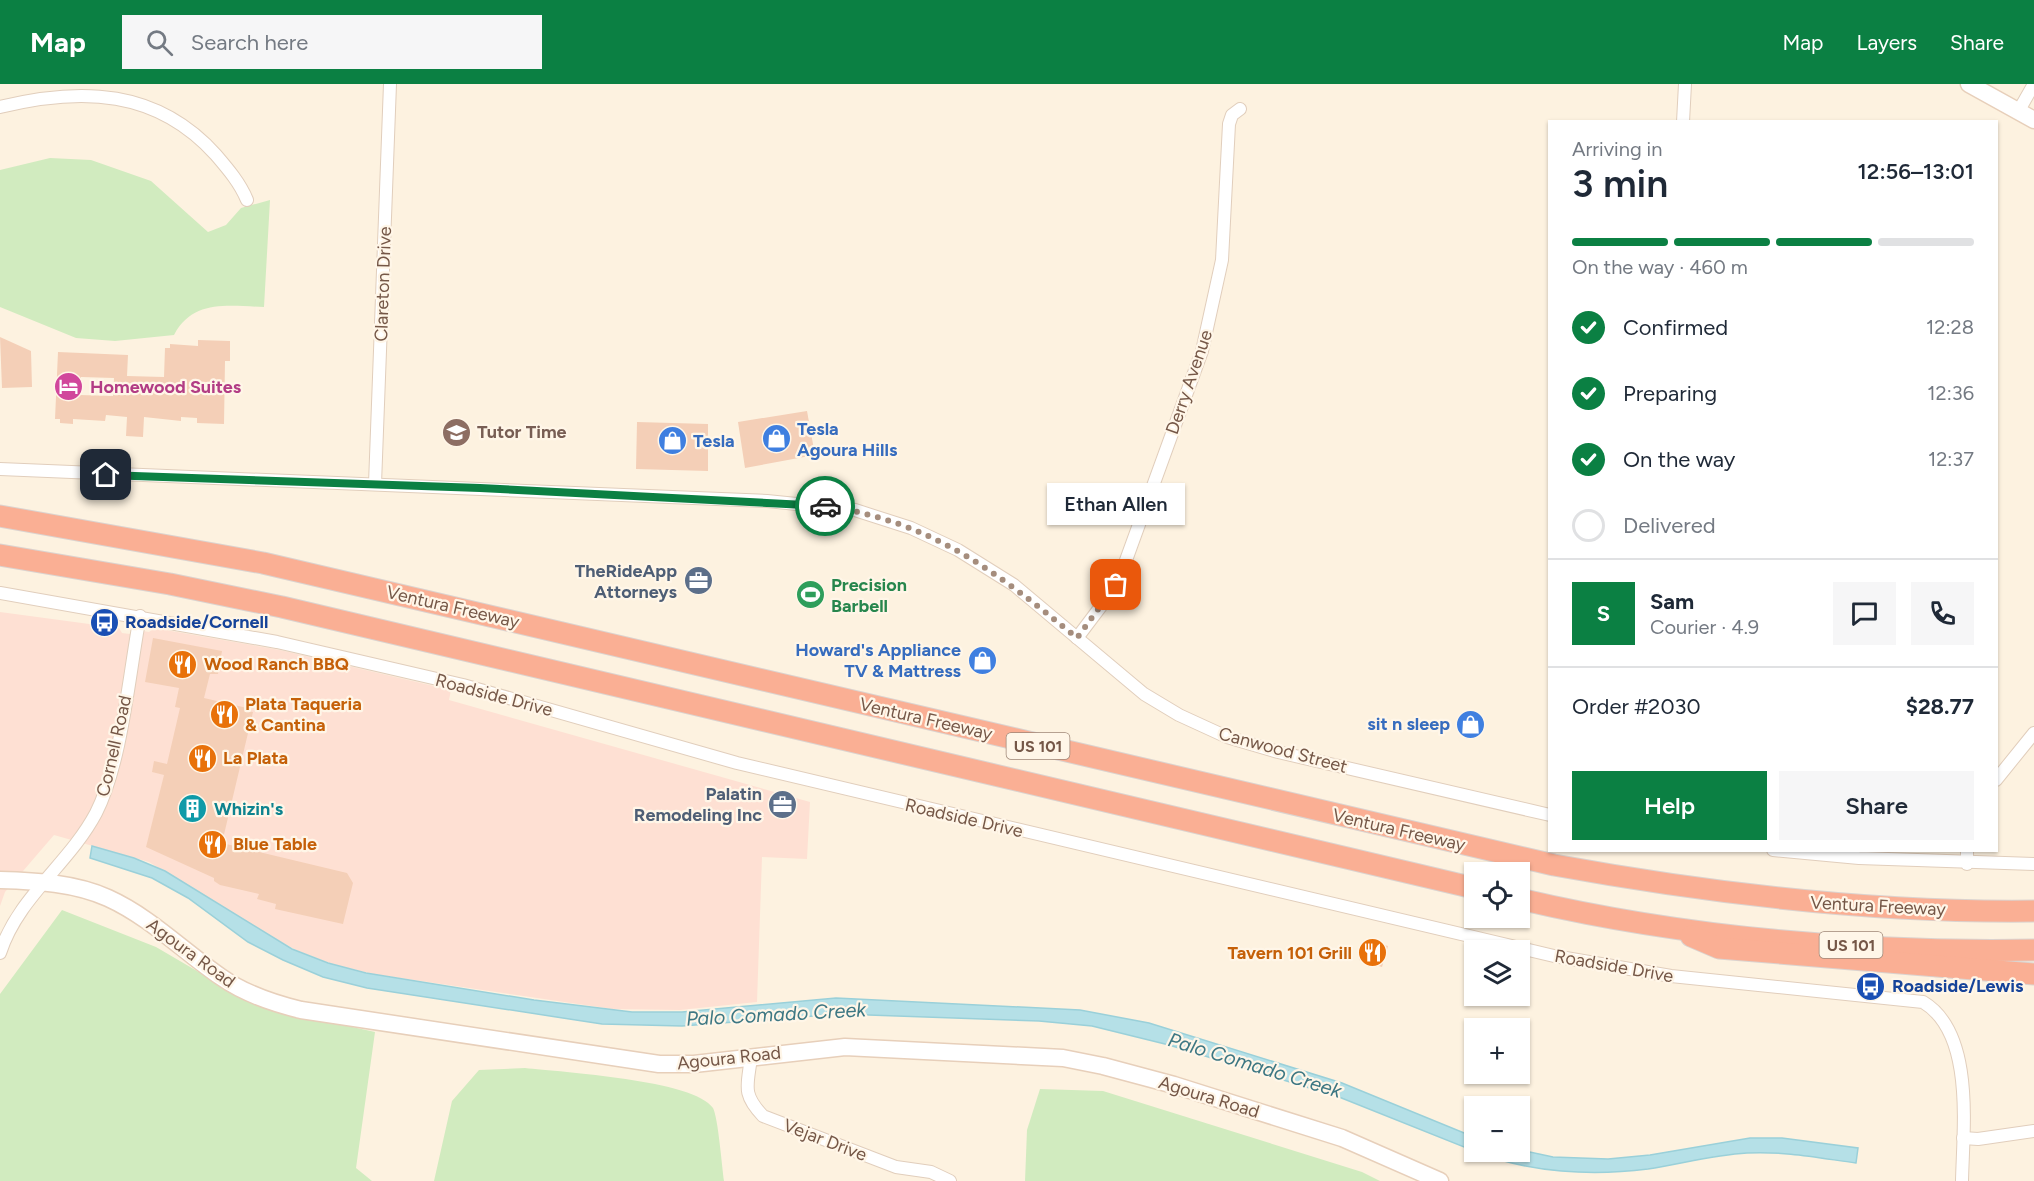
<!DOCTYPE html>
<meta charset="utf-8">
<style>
:root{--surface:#fff;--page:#f6f6f7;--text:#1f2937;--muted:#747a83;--line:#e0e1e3;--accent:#0b8043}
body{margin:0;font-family:Figtree,sans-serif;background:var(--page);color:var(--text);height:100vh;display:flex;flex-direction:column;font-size:22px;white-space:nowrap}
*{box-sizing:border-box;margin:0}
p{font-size:20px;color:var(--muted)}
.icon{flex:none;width:33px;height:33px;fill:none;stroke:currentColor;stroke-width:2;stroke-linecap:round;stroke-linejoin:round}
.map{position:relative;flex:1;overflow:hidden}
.drawer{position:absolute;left:1548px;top:36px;width:450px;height:732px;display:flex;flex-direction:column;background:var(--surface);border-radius:0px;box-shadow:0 2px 4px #0004}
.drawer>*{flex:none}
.tools{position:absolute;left:1464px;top:778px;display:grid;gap:12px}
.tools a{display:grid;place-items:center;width:66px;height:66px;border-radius:0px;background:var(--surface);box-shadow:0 2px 4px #0004;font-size:30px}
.pin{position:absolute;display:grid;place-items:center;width:51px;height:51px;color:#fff;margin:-26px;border-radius:12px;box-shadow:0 3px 9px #0006}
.courier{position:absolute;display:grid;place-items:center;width:60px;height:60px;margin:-30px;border:4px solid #0b8043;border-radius:50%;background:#fff;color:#222;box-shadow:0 2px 8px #0007}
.bubble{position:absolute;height:42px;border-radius:0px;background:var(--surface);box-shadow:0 2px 4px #0004;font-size:20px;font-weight:600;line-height:42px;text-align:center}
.summary em{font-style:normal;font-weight:600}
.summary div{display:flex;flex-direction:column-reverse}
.summary{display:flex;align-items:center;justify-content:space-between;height:102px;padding:0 24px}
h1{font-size:39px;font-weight:600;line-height:45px}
.bar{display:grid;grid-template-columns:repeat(4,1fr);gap:9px 6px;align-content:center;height:72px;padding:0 24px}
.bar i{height:8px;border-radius:4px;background:var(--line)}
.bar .selected{background:var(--accent)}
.bar p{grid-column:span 4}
.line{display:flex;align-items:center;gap:15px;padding:0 24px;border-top:2px solid var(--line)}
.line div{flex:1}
.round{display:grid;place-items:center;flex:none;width:63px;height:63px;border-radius:0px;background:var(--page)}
ol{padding:0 24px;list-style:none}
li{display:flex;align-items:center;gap:18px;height:66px}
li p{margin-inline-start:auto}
li .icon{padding:6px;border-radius:50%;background:var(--accent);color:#fff;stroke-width:4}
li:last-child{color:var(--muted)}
li i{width:33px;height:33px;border:3px solid var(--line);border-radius:50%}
.action{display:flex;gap:12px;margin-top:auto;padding:12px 24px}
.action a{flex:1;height:69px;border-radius:0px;background:var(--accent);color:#fff;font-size:24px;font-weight:600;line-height:69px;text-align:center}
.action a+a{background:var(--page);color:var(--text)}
header{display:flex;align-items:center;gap:36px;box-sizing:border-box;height:84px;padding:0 30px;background:var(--accent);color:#fff}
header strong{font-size:28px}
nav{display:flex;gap:33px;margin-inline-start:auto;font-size:21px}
.search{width:420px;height:54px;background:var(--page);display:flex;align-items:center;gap:15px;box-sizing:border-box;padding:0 21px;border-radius:0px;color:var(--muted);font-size:22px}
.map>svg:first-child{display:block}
</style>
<header>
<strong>Map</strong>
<div class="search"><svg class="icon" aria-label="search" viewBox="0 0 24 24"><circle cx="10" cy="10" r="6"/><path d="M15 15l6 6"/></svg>Search here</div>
<nav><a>Map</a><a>Layers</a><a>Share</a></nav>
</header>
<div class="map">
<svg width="2034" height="1097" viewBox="0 0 2034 1097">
<rect width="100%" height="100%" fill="#fdf2e0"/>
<!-- commercial -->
<path fill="#fee0d3" d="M0,528L119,544L122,549L130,550L132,545L149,548L154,544L280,566L451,606L449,616L810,718L807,775L762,773L757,918L680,926L612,925L373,890L332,880L296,866L258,845L149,778L54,751L5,808L0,822Z"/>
<!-- green -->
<g fill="#d1ebbf">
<path d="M50,74L91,76L151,97L208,148L226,141L241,124L270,116L264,223C228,222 193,215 174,251L115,257L76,254L0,223V86Z"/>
<path d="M62,826L156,863L257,922L375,948L356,1084L372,1097H0V910Z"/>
<path d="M525,984C561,988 695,996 713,1024C718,1033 722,1083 724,1097H434L452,1017L479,986Z"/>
<path d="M1040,1005L1103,1007L1362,1088L1380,1097H1025L1027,1046Z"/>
</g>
<!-- water -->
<g fill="#b5e0e7" stroke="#9ad0d9" stroke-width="1.5">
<path d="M92,762L134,774L165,787L292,865L328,879L366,889L534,916L632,928H682L836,914L1080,926L1149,939L1342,999L1474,1053V1067L1339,1013L1169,961L1092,942L1039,937L840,930L682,942L602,940L367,904L323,893L283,876L248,858L188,814L152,794L90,774Z"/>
<path d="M1750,1054H1782L1858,1064L1856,1079C1819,1074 1784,1067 1747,1069C1713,1071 1681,1080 1648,1085C1592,1092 1530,1089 1477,1068L1520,1066L1553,1073L1608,1075L1650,1071Z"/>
</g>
<!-- building -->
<g fill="#f4cfb7" fill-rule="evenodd">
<path d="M0,253L31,267L32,303L2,304Z"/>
<path d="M198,256L230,257V277H225L224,340L197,339V334L181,333V337L144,333L143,353L126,352L127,333L106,331L105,337L73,335V340L60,339V335H55L58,268L128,271L127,292L164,293L165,264H170V260L198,262ZM81,293L114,294L113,312L80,311Z"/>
<path d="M807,327L815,371L745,384L738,338Z"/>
<path d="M637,338L708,340V387L636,385Z"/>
<path d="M153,554L222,567L218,590H210L204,614L247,624V627L253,628L222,759L347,789L353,799L343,840L275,825L276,820L257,815L259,810L220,801L214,797V794L146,763L164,691L152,688L154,677L167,680L180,624L175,623L179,604L145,598Z"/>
<path d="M1365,856L1388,862L1382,883L1359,876Z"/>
</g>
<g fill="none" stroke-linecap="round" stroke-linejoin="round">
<defs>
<g id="street">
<path d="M0,23C81,3 157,5 216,71C228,85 240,99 247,116"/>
<path d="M2018,28L2034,0"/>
<path d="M1683,38L1685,0"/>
<path d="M0,385L767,417L855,426L911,444L958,466L1014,501L1144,610L1179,631L1227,653L1278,668L1550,731"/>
<path d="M375,400L390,0"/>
<path d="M0,509L277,558L463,601L737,679L1554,872L1671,892L1923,918C1975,949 1963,1045 1962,1097"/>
<path d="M1077,554L1117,501L1202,267L1222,176L1229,40L1232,31L1240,25"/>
<path d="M1996,696L2034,649"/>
<path d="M1773,766L1859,774L2034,780"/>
<path d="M1967,780V766"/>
<path d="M0,869C18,813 69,780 96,729C122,678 129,590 140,532"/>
<path d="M751,973C748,1001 741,1009 763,1032L896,1083L931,1088L950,1097"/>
<path d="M1963,1054L1978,1055L2034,1047"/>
</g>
<g id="secondary">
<path d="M1969,0L2034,36"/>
<path d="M0,796C36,797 75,799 108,814C150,833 183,867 221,893C245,910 272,919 301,926L659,980H694L845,963L1063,974L1103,982L1174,1001L1342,1054L1440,1097"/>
</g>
<g id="highway">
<path d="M0,432L263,479L1554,781C1713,810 1872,829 2034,827"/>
<path d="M0,471L170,500L282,523L1474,804"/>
<path d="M1520,815C1685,854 1864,869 2034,866"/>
<path d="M1691,852L1719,864L2034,890"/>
</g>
</defs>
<!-- street casing -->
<use href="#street" stroke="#e1cebc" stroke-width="14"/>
<!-- secondary casing -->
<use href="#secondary" stroke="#e7cfba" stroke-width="19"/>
<!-- highway casing -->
<use href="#highway" stroke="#dbd3cf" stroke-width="23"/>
<!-- street -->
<use href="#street" stroke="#fff" stroke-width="12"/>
<!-- secondary -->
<use href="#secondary" stroke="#fff" stroke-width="16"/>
<!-- highway -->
<use href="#highway" stroke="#faaf94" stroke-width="21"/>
</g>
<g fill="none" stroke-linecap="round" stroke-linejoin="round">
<!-- done -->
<path stroke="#a58d7d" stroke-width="6" stroke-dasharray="0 10.8" d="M825,422C931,437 997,488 1077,554L1116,501"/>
<!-- route -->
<path stroke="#0b8043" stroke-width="8" d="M106,391L480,404L825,422"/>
</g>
<!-- icons -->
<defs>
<symbol id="hotel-disc" viewBox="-11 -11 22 22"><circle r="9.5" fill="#d1479c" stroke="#fff6e8"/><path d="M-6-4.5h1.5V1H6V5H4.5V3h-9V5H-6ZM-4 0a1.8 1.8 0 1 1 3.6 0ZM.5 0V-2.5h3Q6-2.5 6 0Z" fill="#fff"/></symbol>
<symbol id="school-disc" viewBox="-11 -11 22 22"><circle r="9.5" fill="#8d6e63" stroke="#fff6e8"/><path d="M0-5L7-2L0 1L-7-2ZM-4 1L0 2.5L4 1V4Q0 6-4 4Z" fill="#fff"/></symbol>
<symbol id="shop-disc" viewBox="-11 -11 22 22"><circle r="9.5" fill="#3f7fe0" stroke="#fff6e8"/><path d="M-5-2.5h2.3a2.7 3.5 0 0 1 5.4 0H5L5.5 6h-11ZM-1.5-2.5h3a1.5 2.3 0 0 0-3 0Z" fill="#fff"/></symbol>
<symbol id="office-disc" viewBox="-11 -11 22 22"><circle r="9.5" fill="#5c6f8a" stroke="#fff6e8"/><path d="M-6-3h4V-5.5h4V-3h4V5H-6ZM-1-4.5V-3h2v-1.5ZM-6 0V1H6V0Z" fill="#fff"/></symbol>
<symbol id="stadium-disc" viewBox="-11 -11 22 22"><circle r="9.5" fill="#2e9e5b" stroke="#fff6e8"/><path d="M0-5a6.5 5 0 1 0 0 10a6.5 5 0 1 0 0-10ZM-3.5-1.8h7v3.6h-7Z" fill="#fff"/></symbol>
<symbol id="bus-disc" viewBox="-11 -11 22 22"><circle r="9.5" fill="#1a4fb4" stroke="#fff6e8"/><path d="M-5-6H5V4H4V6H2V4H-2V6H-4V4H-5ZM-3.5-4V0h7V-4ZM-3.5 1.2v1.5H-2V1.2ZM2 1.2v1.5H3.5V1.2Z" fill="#fff"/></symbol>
<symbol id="restaurant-disc" viewBox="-11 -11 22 22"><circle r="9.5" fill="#e8710a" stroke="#fff6e8"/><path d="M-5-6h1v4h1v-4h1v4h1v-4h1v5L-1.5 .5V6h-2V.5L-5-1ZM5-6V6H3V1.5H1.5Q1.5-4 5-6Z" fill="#fff"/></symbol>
<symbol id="building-disc" viewBox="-11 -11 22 22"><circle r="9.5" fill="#0f9aa8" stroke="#fff6e8"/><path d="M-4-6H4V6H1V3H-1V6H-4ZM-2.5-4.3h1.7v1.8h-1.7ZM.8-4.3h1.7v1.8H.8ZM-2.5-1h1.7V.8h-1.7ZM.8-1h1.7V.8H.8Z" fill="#fff"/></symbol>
</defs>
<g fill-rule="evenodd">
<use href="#hotel-disc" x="52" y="286" width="33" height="33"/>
<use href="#school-disc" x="440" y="332" width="33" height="33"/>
<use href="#shop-disc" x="760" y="338" width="33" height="33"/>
<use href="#shop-disc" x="656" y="340" width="33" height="33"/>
<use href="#office-disc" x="682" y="480" width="33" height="33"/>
<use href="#stadium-disc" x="794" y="494" width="33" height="33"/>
<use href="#bus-disc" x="88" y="522" width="33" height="33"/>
<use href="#shop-disc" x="966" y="560" width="33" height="33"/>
<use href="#restaurant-disc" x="166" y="564" width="33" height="33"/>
<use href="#restaurant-disc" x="208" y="614" width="33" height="33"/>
<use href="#shop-disc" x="1454" y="624" width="33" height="33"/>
<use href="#restaurant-disc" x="186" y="658" width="33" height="33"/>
<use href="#office-disc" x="766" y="704" width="33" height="33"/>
<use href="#building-disc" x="176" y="708" width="33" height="33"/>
<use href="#restaurant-disc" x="196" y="744" width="33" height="33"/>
<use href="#restaurant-disc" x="1356" y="852" width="33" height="33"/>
<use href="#bus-disc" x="1854" y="886" width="33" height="33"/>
</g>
<g text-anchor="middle" stroke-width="4.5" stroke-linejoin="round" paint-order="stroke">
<!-- shield labels -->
<g fill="#fff6e8" stroke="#9e8777" stroke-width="1.5">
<rect x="1006.5" y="649" width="63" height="26" rx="4.5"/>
<rect x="1819.5" y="848" width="63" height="26" rx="4.5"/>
</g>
<g font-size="16" font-weight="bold" fill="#755747">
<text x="1038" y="668">US 101</text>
<text x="1851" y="867">US 101</text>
</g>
<!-- street labels -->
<g font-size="18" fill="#755747" stroke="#fff6e8">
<text transform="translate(383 200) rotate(-88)" y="6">Clareton Drive</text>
<text transform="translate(1189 298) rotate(-71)" y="6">Derry Avenue</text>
<text transform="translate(453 523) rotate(13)" y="6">Ventura Freeway</text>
<text transform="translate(494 611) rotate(15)" y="6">Roadside Drive</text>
<text transform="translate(926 635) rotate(13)" y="6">Ventura Freeway</text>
<text transform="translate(114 662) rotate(-77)" y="6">Cornell Road</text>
<text transform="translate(1283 666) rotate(15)" y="6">Canwood Street</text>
<text transform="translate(964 734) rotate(13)" y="6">Roadside Drive</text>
<text transform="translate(1399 746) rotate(13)" y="6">Ventura Freeway</text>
<text transform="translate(1878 822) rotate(3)" y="6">Ventura Freeway</text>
<text transform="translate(191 869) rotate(36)" y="6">Agoura Road</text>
<text transform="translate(1614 882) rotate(10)" y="6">Roadside Drive</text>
<text transform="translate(729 974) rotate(-6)" y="6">Agoura Road</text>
<text transform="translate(1209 1013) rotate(17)" y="6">Agoura Road</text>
<text transform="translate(825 1056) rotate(21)" y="6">Vejar Drive</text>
</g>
<!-- hotel labels -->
<g font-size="18" font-weight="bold" fill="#b23c85" stroke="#fff6e8" text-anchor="start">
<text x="90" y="309">Homewood Suites</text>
</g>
<!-- shop labels -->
<g font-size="18" font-weight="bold" fill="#366cbe" stroke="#fff6e8" text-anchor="start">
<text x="797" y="351">Tesla<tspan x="797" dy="21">Agoura Hills</tspan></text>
<text x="693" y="363">Tesla</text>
<text x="961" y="572" text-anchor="end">Howard's Appliance<tspan x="961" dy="21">TV &amp; Mattress</tspan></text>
<text x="1450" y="646" text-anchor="end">sit n sleep</text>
</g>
<!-- education labels -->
<g font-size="18" font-weight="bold" fill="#785e54" stroke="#fff6e8" text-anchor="start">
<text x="477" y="354">Tutor Time</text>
</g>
<!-- service labels -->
<g font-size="18" font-weight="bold" fill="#4e5e75" stroke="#fff6e8" text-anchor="end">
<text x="677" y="493">TheRideApp<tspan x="677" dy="21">Attorneys</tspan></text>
<text x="762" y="716">Palatin<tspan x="762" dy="21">Remodeling Inc</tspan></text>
</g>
<!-- leisure labels -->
<g font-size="18" font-weight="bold" fill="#27864d" stroke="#fff6e8" text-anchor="start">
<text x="831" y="507">Precision<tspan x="831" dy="21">Barbell</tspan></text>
</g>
<!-- transit labels -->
<g font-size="18" font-weight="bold" fill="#164399" stroke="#fff6e8" text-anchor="start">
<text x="125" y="544">Roadside/Cornell</text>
<text x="1892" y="908">Roadside/Lewis</text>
</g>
<!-- food labels -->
<g font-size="18" font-weight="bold" fill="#c56008" stroke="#fff6e8" text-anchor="start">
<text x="204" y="586">Wood Ranch BBQ</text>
<text x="245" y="626">Plata Taqueria<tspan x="245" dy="21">&amp; Cantina</tspan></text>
<text x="223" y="680">La Plata</text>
<text x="233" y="766">Blue Table</text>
<text x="1352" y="875" text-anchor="end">Tavern 101 Grill</text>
</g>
<!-- culture labels -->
<g font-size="18" font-weight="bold" fill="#0d838f" stroke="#fff6e8" text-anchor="start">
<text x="214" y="731">Whizin's</text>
</g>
<!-- water labels -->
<g font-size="20" font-style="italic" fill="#3d7783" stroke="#fff6e8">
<text transform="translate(776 930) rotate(-3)" y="7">Palo Comado Creek</text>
<text transform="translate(1255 981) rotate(17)" y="7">Palo Comado Creek</text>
</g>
</g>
</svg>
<div class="tools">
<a><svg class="icon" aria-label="locate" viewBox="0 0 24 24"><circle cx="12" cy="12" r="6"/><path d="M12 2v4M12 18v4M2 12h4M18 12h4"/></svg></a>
<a><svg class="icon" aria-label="layers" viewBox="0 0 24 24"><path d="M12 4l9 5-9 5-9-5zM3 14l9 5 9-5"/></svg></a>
<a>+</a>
<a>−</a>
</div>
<div class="pin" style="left:1116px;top:501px;background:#ea580c"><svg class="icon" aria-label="bag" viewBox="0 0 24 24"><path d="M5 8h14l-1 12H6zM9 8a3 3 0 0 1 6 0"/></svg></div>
<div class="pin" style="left:106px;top:391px;background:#1f2937"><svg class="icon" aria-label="home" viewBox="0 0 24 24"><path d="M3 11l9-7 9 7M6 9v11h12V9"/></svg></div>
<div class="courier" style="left:825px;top:422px"><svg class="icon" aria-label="car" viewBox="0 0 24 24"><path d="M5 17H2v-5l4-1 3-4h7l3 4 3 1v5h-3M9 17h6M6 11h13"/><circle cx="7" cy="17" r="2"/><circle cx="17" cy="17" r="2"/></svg></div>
<div class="bubble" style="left:1047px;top:399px;width:138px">Ethan Allen</div>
<section class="drawer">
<div class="summary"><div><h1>3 min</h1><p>Arriving in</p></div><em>12:56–13:01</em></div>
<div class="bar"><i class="selected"></i><i class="selected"></i><i class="selected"></i><i></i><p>On the way · 460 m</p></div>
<ol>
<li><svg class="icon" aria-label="check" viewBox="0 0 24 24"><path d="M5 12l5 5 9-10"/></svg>Confirmed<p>12:28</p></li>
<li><svg class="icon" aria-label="check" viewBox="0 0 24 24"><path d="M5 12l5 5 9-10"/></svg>Preparing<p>12:36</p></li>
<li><svg class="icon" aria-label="check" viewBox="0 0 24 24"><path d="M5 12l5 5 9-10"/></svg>On the way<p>12:37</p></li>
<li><i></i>Delivered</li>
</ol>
<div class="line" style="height:108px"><b class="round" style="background:var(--accent);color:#fff">S</b><div><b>Sam</b><p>Courier · 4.9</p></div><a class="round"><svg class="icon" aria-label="chat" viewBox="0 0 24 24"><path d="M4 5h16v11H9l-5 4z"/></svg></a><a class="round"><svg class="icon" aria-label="phone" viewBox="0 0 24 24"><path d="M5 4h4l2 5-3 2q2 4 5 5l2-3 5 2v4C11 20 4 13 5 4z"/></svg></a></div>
<div class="line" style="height:78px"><div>Order #2030</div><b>$28.77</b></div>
<div class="action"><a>Help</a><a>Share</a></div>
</section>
</div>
